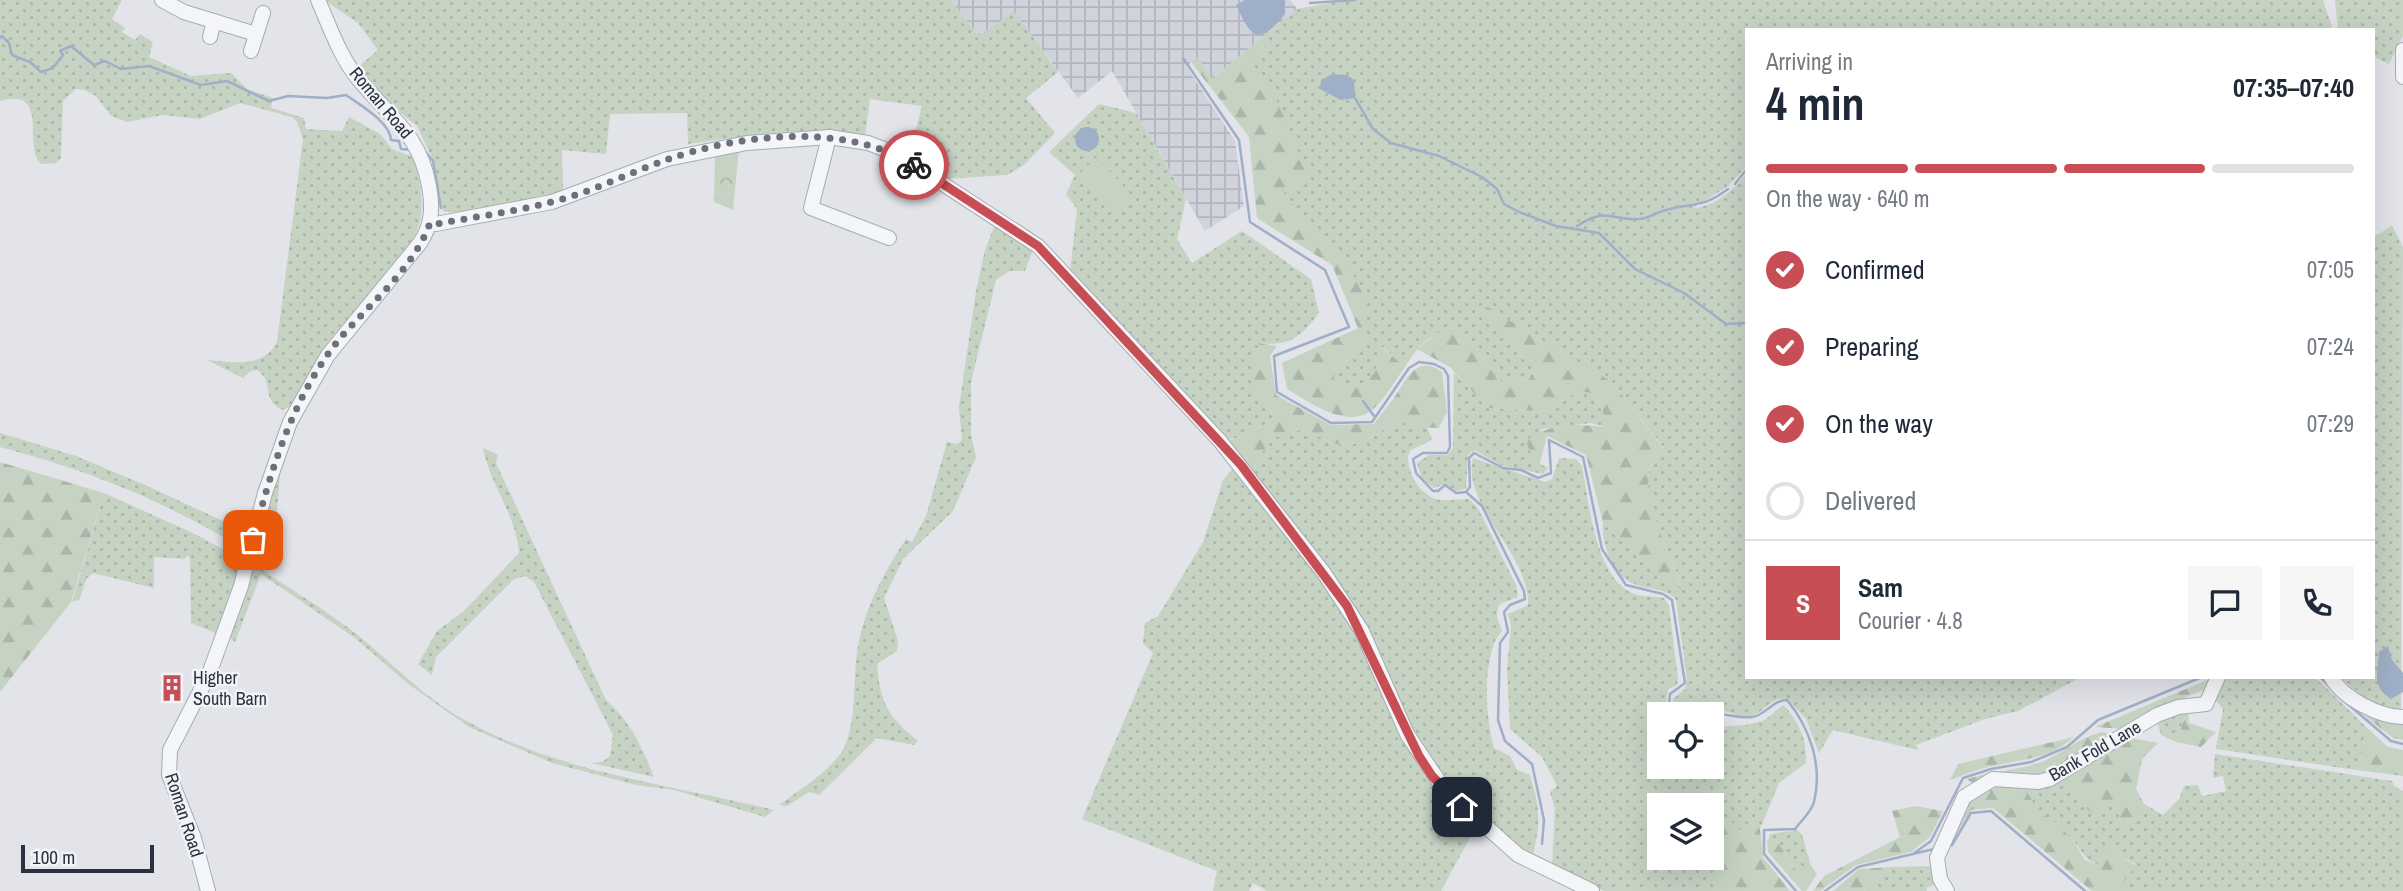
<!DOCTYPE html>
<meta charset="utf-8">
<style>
:root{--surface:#fff;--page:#f6f6f7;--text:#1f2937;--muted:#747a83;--line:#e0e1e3;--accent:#c74e55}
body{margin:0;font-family:"Archivo Narrow",sans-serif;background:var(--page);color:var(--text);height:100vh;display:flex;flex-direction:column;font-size:26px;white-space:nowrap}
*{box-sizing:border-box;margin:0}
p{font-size:23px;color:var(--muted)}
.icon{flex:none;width:38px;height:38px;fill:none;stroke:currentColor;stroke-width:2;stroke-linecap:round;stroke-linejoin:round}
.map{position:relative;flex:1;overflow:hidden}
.details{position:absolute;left:1745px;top:28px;width:630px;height:651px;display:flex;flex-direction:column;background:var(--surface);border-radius:0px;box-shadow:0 7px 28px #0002}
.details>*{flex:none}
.fabs{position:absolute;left:1647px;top:702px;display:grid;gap:14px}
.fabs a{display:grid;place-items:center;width:77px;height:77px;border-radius:0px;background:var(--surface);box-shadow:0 7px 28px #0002;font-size:35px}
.scale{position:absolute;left:21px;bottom:18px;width:133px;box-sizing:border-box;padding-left:7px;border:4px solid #2b3140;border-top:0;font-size:19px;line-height:24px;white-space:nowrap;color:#2b3140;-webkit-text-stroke:5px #f1f3f7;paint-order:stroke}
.pin{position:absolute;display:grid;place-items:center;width:60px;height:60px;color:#fff;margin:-30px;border-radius:14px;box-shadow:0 4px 10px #0006}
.courier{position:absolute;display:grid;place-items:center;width:70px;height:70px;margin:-35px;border:5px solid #c74e55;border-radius:50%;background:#fff;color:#222;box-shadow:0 2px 9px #0007}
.overview em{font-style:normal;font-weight:700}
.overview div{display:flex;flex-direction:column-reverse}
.overview{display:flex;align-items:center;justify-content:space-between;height:119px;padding:0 21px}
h1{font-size:46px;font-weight:700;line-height:52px}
.bar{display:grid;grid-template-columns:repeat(4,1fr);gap:10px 7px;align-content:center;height:84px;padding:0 21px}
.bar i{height:9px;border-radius:5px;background:var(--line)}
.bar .current{background:var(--accent)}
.bar p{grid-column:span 4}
.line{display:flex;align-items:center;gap:18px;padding:0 21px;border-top:2px solid var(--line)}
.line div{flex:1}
.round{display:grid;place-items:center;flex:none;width:74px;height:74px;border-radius:0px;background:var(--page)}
ol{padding:0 21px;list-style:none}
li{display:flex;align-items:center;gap:21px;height:77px}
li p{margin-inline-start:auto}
li .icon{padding:7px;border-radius:50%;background:var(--accent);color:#fff;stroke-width:4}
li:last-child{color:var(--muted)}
li i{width:38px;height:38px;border:4px solid var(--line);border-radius:50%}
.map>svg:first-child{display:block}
</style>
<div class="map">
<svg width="2403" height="891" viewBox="0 0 2403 891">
<defs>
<pattern id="industrial-grid" width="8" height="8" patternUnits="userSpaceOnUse" patternTransform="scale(1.75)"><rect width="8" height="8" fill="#d0d3db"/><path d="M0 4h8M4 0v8" fill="none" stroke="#b3b6bd"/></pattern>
<pattern id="grass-dots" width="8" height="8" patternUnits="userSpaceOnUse" patternTransform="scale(1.75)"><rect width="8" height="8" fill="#c6d3c3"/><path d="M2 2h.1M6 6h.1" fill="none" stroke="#aab6a9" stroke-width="1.8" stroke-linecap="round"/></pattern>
<pattern id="forest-firs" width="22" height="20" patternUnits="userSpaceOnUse" patternTransform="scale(1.75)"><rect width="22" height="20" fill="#c6d3c3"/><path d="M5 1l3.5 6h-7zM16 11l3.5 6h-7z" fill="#aab6a9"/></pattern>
<pattern id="park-crowns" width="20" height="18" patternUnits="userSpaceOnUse" patternTransform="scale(1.75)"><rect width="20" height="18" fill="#c6d3c3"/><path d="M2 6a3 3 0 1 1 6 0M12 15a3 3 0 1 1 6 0" fill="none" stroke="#aab6a9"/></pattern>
</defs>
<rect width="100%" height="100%" fill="#e2e4e9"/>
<!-- industrial -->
<path fill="url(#industrial-grid)" d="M950,0H1290L1297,9L1212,79L1198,58L1186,66L1235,141L1244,206L1205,231L1112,71L1078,98L1014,12L979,36Z"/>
<!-- grass -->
<g fill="url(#grass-dots)" fill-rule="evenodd">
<path d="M0,0H122L112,19L125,28L122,32L135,40L140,34L153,42L149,57L191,76L231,73L247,89L273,98L271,108L304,118L306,129L342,131L349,117L380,134L392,149L413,157C420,177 425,204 419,225C409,257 359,304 337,331C319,352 307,381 294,405L282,410C260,398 275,382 257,370L250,371L243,378L207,360C234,362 263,369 277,342L303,139L297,122L292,117L240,103L200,119L162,115L127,122L111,116L96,96L85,90L76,89L63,101L61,158L56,163L41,164C22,144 51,87 0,101Z"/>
<path d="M324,0H950L979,36L1014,11L1058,72L1026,98L1055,133L1024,165L1007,175L945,179L909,155L922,106L870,99L865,136C806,125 747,136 688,144L687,113L610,114L606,154L562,150L563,192C537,199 467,217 443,211L434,162L417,126L387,102L358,67L378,50L358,23Z"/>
<path d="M1347,0H2323L2333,30H1746V167L1727,187L1693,208C1714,207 1734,190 1746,174V677H2081L2018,711L1985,719L1916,745L1918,750L1833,730L1819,753L1806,719L1787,699C1771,696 1768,709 1754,715C1743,720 1733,712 1722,711C1703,709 1694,717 1674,708L1673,699L1685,689L1687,680L1676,600C1667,588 1648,590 1634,584C1613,576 1601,544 1603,523L1642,561L1681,588C1672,552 1642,507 1649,471C1650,464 1659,455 1664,448L1612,382L1538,364L1527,380L1500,381L1463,332C1431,331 1422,340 1405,367L1382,346L1375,372L1360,387H1350L1334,379L1335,370L1350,358L1367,298L1286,199L1283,193L1309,178L1291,137L1250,68L1277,25L1297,9Z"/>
<path d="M2335,0H2403V36L2389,64L2373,56V30H2338Z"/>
<path d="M1099,104L1136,113L1186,199L1177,239L1192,263L1242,231L1311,279L1319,313C1302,336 1290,347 1259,343C1255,383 1249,387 1276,418L1244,436L1226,440L1070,272L1077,209L1066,194L1075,175L1049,152Z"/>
<path d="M996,222L1034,247L1025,271H1010L996,280L971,382V434L976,457L953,511L903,559L884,598L898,641L897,651L877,664C880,703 888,717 918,741L914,745L877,738L819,795L809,792L787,806L779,805C799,790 826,774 841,753C858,728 852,677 858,647C865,607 884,572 906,539L912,542L926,516L947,442L957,444L962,440L959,407L976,291L985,250Z"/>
<path d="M2392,225L2403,247L2401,711L2373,705L2340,677H2373V238Z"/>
<path d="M1454,372L1488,408L1551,412C1566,399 1574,387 1594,394L1605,417L1606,427L1591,423L1542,429L1533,460L1548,468L1543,474L1500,465L1474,450L1468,455L1466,489L1455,491L1445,484L1434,488L1422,479L1417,463L1429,455H1448L1453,448Z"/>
<path d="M1397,421L1427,427L1432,440L1411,450L1408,456C1407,473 1421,497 1440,500C1449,501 1460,499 1469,499L1478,508L1516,585L1518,597L1500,604C1495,614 1497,620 1502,630C1500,635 1495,639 1494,644C1483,674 1486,718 1494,748L1510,756L1517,770L1530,775C1540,809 1541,821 1533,855L1505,838L1458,796L1411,734L1370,631L1353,603L1253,471C1262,447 1280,423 1311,433C1321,436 1330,444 1341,445C1363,445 1380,433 1397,421Z"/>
<path d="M293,432L280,474L273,565L256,554L262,523Z"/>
<path d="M0,433L76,456L145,485L223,521L249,539L245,550C165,501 91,471 0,447Z"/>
<path d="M483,448L498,455L496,463L606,700C631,722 642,747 654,777L591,763L602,762L610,756L613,735L534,582L525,576L514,579L436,657L432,675L418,664L437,631L464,611L519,553C517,516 490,485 483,448Z"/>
<path d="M1473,458L1545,482L1552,479L1559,458L1576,459L1582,466C1589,501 1595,577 1632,593C1642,598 1654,595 1664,598L1669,606L1678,679L1677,685L1668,689L1665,708L1674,714H1659V766H1712V727L1746,725L1765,720L1783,705C1800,722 1807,740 1806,763L1779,783L1760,829L1751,823L1714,883V891H1604L1552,866L1555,808L1550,792L1557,786L1542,757L1510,729L1507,668L1511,626L1508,614L1528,605C1530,554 1461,505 1473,458ZM1659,805H1712V858H1659Z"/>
<path d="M1235,466C1276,519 1323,571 1356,629C1368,652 1375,679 1386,703C1411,757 1432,786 1477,825L1441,891H1267L1253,883L1249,891H1213L1217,871L1082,819L1153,653L1143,643L1145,623L1158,616L1203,542L1223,480Z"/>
<path d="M104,493L193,533L243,560L218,634L191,623L190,558L187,555L185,559L154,557V588L93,573L87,578L79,600L72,602Z"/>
<path d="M254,564C288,588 326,610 359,636C393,664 425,698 463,719C558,773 669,784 774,810L765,817L674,790L636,785L552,763L469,727L407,683L355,638L261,574L235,642L227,636Z"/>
<path d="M2223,677H2315L2365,726L2362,757L2349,769L2216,749L2223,709L2214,698Z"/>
<path d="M2188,709L2176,742L2161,735L2156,717Z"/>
<path d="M2215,754L2392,781L2395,787L2403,791V891H2117L2136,864L2113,854L2115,848L2098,865C2083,859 2082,850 2071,838C2061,828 2044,820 2036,810C2025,794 2028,795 2009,784L2050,782L2073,784L2076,797L2115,804L2123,826L2144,804L2163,815L2179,799L2184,786L2198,785L2202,796L2226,791L2223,776L2213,778Z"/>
<path d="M1797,830L1802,835L1811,866L1799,874L1776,840L1768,841L1770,834Z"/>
<path d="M1934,866L1937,884L1926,888L1927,891H1864L1891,867Z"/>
</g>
<!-- forest -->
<g fill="url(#forest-firs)">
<path d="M1277,25L1251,68L1275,96L1309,178L1306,184L1283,193L1341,255L1367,298V336L1350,358L1335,370L1334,379L1350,387H1360L1375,372L1381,346L1405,367C1395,380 1385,400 1372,410C1346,430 1310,402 1287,389L1282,363L1358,328L1332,265L1257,218L1249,137L1191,62L1198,57L1212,79Z"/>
<path d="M1484,305L1612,382L1664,449C1659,454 1650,464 1649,471C1643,507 1672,553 1681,589L1642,561L1603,523L1586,455L1547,436L1539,466L1533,460L1526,441C1554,421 1575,424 1605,427V417L1594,394C1574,387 1566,399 1552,412L1488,408L1450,367L1417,349L1440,331L1463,332L1500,381L1528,380L1538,363L1472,306Z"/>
<path d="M1259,343L1277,346L1270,356L1276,395L1331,425L1374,424C1380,415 1387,407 1394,398C1406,380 1417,353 1442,372L1447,412L1439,428L1414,427L1397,421C1380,433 1364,445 1341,445C1330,444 1321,436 1311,433C1280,423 1262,447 1253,471L1226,441L1244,436L1276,418C1249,387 1249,382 1259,343Z"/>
<path d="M0,462L104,493L71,602L0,692Z"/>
<path d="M2212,678L2206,689L2161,707L2125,729L2095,727Z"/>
<path d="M2188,709L2189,723L2216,732L2201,747L2176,742Z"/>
<path d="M2365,716L2403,722V740L2393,738Z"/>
<path d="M2365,726L2388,747L2403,750V776L2349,769L2362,757Z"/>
<path d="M2102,732L2120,735L2050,775L1990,776L1972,783L1967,779C1989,772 2010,771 2032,765C2059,758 2076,738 2102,732Z"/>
<path d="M2074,737C2052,758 2021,760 1992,766C1978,769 1964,775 1950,780L1958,764Z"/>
<path d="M2131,738L2158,743L2142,759L2136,789L2144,804L2123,826L2115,804L2093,815L2076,797L2072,785L2050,782Z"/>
<path d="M1995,783L2009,784L2030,796L2037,811L2058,824L2074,842L2085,860L2098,865L2103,854L2115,847L2113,854L2136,865L2117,891H2092L1993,808L1971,810L1951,843L1966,800Z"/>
<path d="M1915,806L1943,811L1930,837L1911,852L1856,865L1820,891H1813L1824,876L1900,837L1892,811Z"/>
<path d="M1731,821L1740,830L1751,823L1760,829L1763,857L1790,891H1714L1712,852L1717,829Z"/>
<path d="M1776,840L1799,874L1811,866L1817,874L1806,891H1802L1768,852L1767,841Z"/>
<path d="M1891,867L1864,891H1833L1859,869Z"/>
</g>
<!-- park -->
<path fill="url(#park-crowns)" d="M739,149L733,210L714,202L715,152Z"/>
<!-- pitch -->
<path fill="#c6d3c3" d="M1097,157L1133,197L1114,215L1078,175Z"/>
<!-- water -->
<g fill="#9fafc7">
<path d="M1245,0H1285V14C1258,48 1251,37 1236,5Z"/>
<path d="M1332,74L1347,75L1354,80L1355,98L1341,100L1320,89L1321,80Z"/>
<circle cx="1087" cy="139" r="12"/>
<path d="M2388,646L2392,660L2403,673V692L2391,699C2371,686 2378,673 2379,652Z"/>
</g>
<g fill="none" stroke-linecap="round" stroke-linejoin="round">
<!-- stream -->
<g stroke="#9fafc7" stroke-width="2.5">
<path d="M1310,3L1355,0"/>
<path d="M0,38L2,36L9,43L12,55L30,62L41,72L53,68L63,55L60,51L71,46L94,65L105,61L121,69L149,66L201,85L227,81L269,101L288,96L327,98L346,95C360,105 390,122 391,140L399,141L401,149L412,150"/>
<path d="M1183,58L1239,140L1250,222L1325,270L1349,327L1274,356L1277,392L1331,423L1372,422L1409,368L1419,362L1434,364L1444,369L1448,376L1450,447L1447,453H1423L1413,459L1416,473L1433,491H1438L1445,485L1456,493L1466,492L1470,487L1469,458L1474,453L1503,468L1521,470L1538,478L1551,473L1549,440L1583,457L1602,549L1626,585L1663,594L1672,600L1685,683L1670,694L1669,703L1679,714"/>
<path d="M1355,98L1373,129L1391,143L1439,156L1482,177L1497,189L1504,204L1519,212L1556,226L1599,233L1635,269L1684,293L1726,324L1746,323"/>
<path d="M424,150L433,161L441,208"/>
<path d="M1735,184L1746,170"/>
<path d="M1577,226C1609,206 1609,221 1640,219C1650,218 1657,212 1666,210C1694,202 1701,209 1728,189"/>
<path d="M1363,401L1374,416"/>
<path d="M1466,492L1482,506L1524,591L1525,599L1510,605L1504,612L1508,632L1500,643L1498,720L1505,741L1532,764L1544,820L1542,844"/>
<path d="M2320,677L2330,687"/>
<path d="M2342,699L2391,741L2403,744"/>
<path d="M1712,715C1725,712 1737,719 1752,717C1765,716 1772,700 1787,700C1810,728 1823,766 1814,802C1812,811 1801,821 1795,829L1764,830V854L1796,891"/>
<path d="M1947,846L1952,845L1971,813L1991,811L2085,891"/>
<path d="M1913,854L1931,841L1963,778L1991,769L2031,762L2067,747L2098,720L2202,677"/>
<path d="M1825,891L1858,867L1934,849"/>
</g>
<defs>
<g id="minor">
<path d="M162,0L184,12L256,34"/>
<path d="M210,37L214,21"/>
<path d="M2403,50V77"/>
<path d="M251,51L263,13"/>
<path d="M829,137L811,208L889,238"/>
<path d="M430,223L436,224L552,202L667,159L747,143L829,137L868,143L897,154L1038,246L1220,441L1324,573L1362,631L1407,734L1444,789L1518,855L1592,891"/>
<path d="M2331,677C2343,698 2379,717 2403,717"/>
<path d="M208,891L194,838L169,775L170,750L209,674L241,586L265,493L290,422L328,355L420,243C432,225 433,207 429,186C420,135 391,118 360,81C340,58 330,27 318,0"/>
<path d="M1947,891L1940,879L1937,858L1964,797L1993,779L2038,782L2050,779L2157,715L2178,707L2206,704L2218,677"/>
</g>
</defs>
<!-- minor casing -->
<use href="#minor" stroke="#a7abb3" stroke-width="16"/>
<!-- minor -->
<use href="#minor" stroke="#f4f5f8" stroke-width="14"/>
</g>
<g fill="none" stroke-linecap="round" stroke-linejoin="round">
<!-- done -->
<path stroke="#6b707b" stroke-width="7" stroke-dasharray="0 12.6" d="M253,540C271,469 294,393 342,336C372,302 415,266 430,223L436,224C474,217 513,212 551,202C590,193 628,173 666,160C739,134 846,122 914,165"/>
<!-- route -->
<path stroke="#c74e55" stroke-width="9" d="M914,165L1038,246L1241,465L1347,606L1419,756L1432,776L1462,807"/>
</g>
<!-- icons -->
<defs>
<symbol id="building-bare" viewBox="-9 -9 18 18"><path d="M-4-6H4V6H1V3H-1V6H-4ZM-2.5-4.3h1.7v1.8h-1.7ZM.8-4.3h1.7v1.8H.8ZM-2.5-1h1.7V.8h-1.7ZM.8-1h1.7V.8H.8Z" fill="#c74e55" stroke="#f1f3f7" stroke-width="2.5" paint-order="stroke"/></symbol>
</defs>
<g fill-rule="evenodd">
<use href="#building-bare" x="153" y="669" width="38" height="38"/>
</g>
<g text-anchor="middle" stroke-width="5" stroke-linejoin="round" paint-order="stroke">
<!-- street labels -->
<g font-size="18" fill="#2b3140" stroke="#f1f3f7">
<text transform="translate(381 103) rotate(50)" y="6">Roman Road</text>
<text transform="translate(2095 751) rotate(-30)" y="6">Bank Fold Lane</text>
<text transform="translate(184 815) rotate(72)" y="6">Roman Road</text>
</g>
<!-- poi labels -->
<g font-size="18" fill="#2b3140" stroke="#f1f3f7" text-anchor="start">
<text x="193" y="684">Higher<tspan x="193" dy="21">South Barn</tspan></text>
</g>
</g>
</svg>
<div class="fabs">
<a><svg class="icon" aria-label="locate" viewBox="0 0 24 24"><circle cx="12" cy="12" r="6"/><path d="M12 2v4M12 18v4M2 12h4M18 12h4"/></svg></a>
<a><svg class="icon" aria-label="layers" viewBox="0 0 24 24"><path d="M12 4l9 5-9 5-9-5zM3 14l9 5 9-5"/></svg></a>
</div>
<div class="scale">100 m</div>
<div class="pin" style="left:253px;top:540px;background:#ea580c"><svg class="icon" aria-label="bag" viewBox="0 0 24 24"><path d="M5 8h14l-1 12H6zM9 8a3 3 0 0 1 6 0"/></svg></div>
<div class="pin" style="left:1462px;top:807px;background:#1f2937"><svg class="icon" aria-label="home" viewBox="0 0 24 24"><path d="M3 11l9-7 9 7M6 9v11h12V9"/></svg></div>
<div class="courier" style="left:914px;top:165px"><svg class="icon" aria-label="bike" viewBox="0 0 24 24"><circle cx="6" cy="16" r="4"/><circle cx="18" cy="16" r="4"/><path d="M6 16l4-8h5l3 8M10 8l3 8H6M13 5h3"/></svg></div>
<section class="details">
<div class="overview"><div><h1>4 min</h1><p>Arriving in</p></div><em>07:35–07:40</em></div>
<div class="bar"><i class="current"></i><i class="current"></i><i class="current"></i><i></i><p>On the way · 640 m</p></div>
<ol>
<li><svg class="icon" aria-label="check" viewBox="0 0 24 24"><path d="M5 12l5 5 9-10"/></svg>Confirmed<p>07:05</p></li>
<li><svg class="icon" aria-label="check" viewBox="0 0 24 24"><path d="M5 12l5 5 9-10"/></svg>Preparing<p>07:24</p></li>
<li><svg class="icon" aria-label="check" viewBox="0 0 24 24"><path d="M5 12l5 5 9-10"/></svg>On the way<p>07:29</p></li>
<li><i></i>Delivered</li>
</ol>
<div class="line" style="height:126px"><b class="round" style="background:var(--accent);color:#fff">S</b><div><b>Sam</b><p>Courier · 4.8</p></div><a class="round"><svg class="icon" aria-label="chat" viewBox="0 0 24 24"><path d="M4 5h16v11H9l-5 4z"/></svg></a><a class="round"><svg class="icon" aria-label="phone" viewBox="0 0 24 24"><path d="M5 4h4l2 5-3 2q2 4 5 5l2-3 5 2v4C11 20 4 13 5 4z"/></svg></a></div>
</section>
</div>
